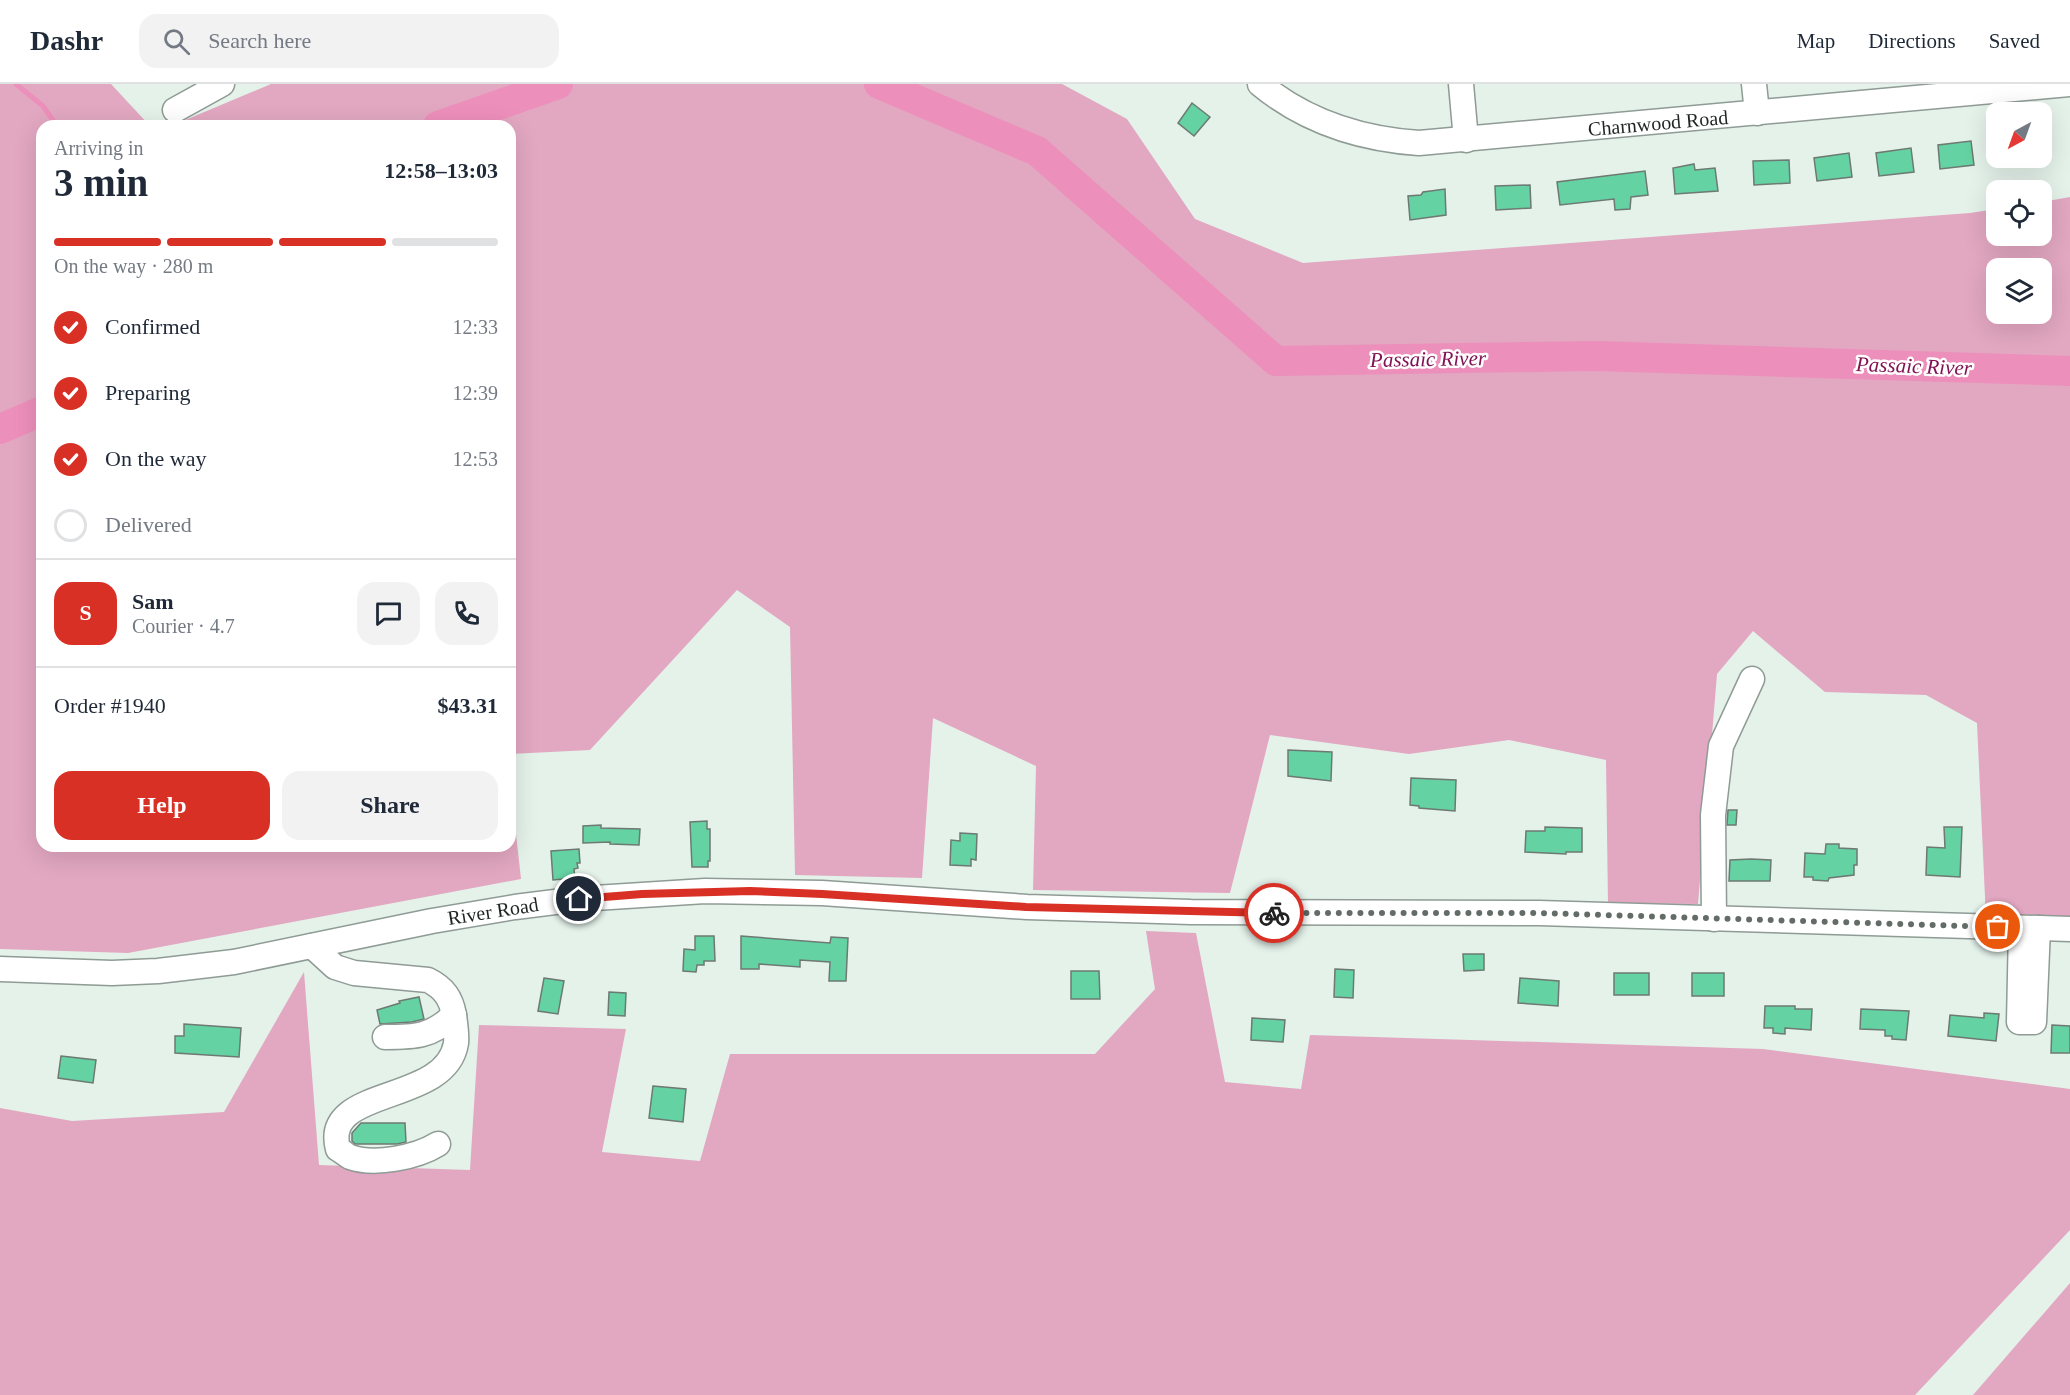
<!DOCTYPE html>
<meta charset="utf-8">
<style>
:root{--surface:#fff;--page:#f2f2f3;--text:#1f2937;--muted:#747a83;--line:#e0e1e3;--accent:#d93025}
body{margin:0;font-family:"Times New Roman",serif;background:var(--page);color:var(--text);height:100vh;display:flex;flex-direction:column;font-size:22px;white-space:nowrap}
*{box-sizing:border-box;margin:0}
p{font-size:20px;color:var(--muted)}
.icon{flex:none;width:33px;height:33px;fill:none;stroke:currentColor;stroke-width:2;stroke-linecap:round;stroke-linejoin:round}
.map{position:relative;flex:1;overflow:hidden}
.details{position:absolute;left:36px;top:36px;width:480px;height:732px;display:flex;flex-direction:column;background:var(--surface);border-radius:18px;box-shadow:0 6px 24px #0002}
.details>*{flex:none}
.needle{width:39px;rotate:221deg}
.buttons{position:absolute;left:1986px;top:18px;display:grid;gap:12px}
.buttons a{display:grid;place-items:center;width:66px;height:66px;border-radius:12px;background:var(--surface);box-shadow:0 6px 24px #0002;font-size:30px}
.pin{position:absolute;display:grid;place-items:center;width:51px;height:51px;color:#fff;margin:-26px;border:3px solid #fff;border-radius:50%;box-shadow:0 2px 6px #0007}
.courier{position:absolute;display:grid;place-items:center;width:60px;height:60px;margin:-30px;border:4px solid #d93025;border-radius:50%;background:#fff;color:#222;box-shadow:0 2px 8px #0007}
.headline em{font-style:normal;font-weight:800}
.headline div{display:flex;flex-direction:column-reverse}
.headline{display:flex;align-items:center;justify-content:space-between;height:102px;padding:0 18px}
h1{font-size:39px;font-weight:800;line-height:45px}
.bar{display:grid;grid-template-columns:repeat(4,1fr);gap:9px 6px;align-content:center;height:72px;padding:0 18px}
.bar i{height:8px;border-radius:4px;background:var(--line)}
.bar .on{background:var(--accent)}
.bar p{grid-column:span 4}
.line{display:flex;align-items:center;gap:15px;padding:0 18px;border-top:2px solid var(--line)}
.line div{flex:1}
.round{display:grid;place-items:center;flex:none;width:63px;height:63px;border-radius:18px;background:var(--page)}
ol{padding:0 18px;list-style:none}
li{display:flex;align-items:center;gap:18px;height:66px}
li p{margin-inline-start:auto}
li .icon{padding:6px;border-radius:50%;background:var(--accent);color:#fff;stroke-width:4}
li:last-child{color:var(--muted)}
li i{width:33px;height:33px;border:3px solid var(--line);border-radius:50%}
.cta{display:flex;gap:12px;margin-top:auto;padding:12px 18px}
.cta a{flex:1;height:69px;border-radius:18px;background:var(--accent);color:#fff;font-size:24px;font-weight:800;line-height:69px;text-align:center}
.cta a+a{background:var(--page);color:var(--text)}
header{display:flex;align-items:center;gap:36px;box-sizing:border-box;height:84px;padding:0 30px;background:var(--surface);border-bottom:2px solid var(--line)}
header strong{font-size:28px}
nav{display:flex;gap:33px;margin-inline-start:auto;font-size:21px}
.search{width:420px;height:54px;background:var(--page);display:flex;align-items:center;gap:15px;box-sizing:border-box;padding:0 21px;border-radius:18px;color:var(--muted);font-size:22px}
.map>svg:first-child{display:block}
</style>
<header>
<strong>Dashr</strong>
<div class="search"><svg class="icon" aria-label="search" viewBox="0 0 24 24"><circle cx="10" cy="10" r="6"/><path d="M15 15l6 6"/></svg>Search here</div>
<nav><a>Map</a><a>Directions</a><a>Saved</a></nav>
</header>
<div class="map">
<svg width="2070" height="1311" viewBox="0 0 2070 1311">
<rect width="100%" height="100%" fill="#e4f2ea"/>
<!-- green -->
<g fill="#e2a7c1" fill-rule="evenodd">
<path d="M0,0H111L150,42H42V762H510V695L521,795L128,869L0,865Z"/>
<path d="M271,0H1062L1127,35L1195,135L1303,179L1970,129L1996,125V152H2042V118L2070,113V837L1986,835L1977,639L1926,611L1825,608L1753,547L1717,590L1698,820L1608,819L1606,676L1509,656L1409,670L1270,651L1230,809L1033,806L1036,682L933,634L922,794L795,791L790,543L737,506L590,666L510,670V42H171ZM1996,184H2042V230H1996Z"/>
<path d="M1146,847L1196,849L1225,998L1301,1005L1310,951L1763,965L2070,1005V1146L1915,1311H0V1024L72,1037L224,1028L304,888L319,1081L470,1086L479,941L626,945L602,1068L700,1077L730,970H1095L1155,905Z"/>
<path d="M2070,1199V1311H1973Z"/>
</g>
<g fill="none" stroke-linecap="round" stroke-linejoin="round">
<!-- stream -->
<path stroke="#ed8fbb" stroke-width="5" d="M16,0L43,22L57,42"/>
<!-- river -->
<g stroke="#ed8fbb" stroke-width="30">
<path d="M879,0L1037,67L1276,277L1596,272L2070,287"/>
<path d="M438,42L558,0"/>
<path d="M0,345L42,327"/>
</g>
</g>
<!-- building -->
<g fill="#64d2a2" stroke="#6d7972" stroke-width="1.5">
<path d="M1192,19L1210,33L1194,52L1178,39Z"/>
<path d="M1971,57L1974,81L1940,85L1938,61Z"/>
<path d="M1911,64L1914,88L1879,92L1876,69Z"/>
<path d="M1849,69L1852,93L1817,97L1814,74Z"/>
<path d="M1789,76L1790,99L1754,101L1753,77Z"/>
<path d="M1694,80L1695,86L1715,84L1718,107L1675,110L1673,84Z"/>
<path d="M1645,87L1648,111L1631,113L1630,125L1615,126L1614,115L1560,121L1557,98Z"/>
<path d="M1530,101L1531,124L1496,126L1495,102Z"/>
<path d="M1445,105L1446,131L1410,136L1408,112L1421,111L1423,108Z"/>
<path d="M1288,666L1332,668L1331,697L1288,692Z"/>
<path d="M1411,694L1456,696L1455,727L1419,724V722L1410,721Z"/>
<path d="M1728,726H1737L1736,741H1727Z"/>
<path d="M707,737V745H710V777H708V783H692L690,738Z"/>
<path d="M601,741V744L640,745L639,761L610,760V758L583,759V742Z"/>
<path d="M1545,743L1582,744V768H1566V770L1525,768L1526,747H1545Z"/>
<path d="M1944,743H1962L1960,793L1926,791L1927,763L1945,764Z"/>
<path d="M960,749L977,750L976,776L971,775V782L950,781L951,756L960,757Z"/>
<path d="M1826,760H1839V764L1857,765V781H1854V791L1829,794L1828,797L1813,796V793H1804L1805,769L1825,770Z"/>
<path d="M579,765L580,779H577L578,784L574,785L575,794L553,796L551,767Z"/>
<path d="M1751,775L1771,776L1770,797H1729L1730,776Z"/>
<path d="M695,852H714L715,877H704V881H697L696,888L683,887L684,865L695,866Z"/>
<path d="M741,852L830,859L831,853L848,854L846,897H829L830,878L800,876V883L759,880V885H741Z"/>
<path d="M1463,870H1484V886L1464,887Z"/>
<path d="M1335,885L1354,886L1353,914L1334,913Z"/>
<path d="M1071,887H1099L1100,915H1071Z"/>
<rect x="1614" y="889" width="35" height="22"/>
<rect x="1692" y="889" width="32" height="23"/>
<path d="M544,894L564,897L558,930L538,927Z"/>
<path d="M1520,894L1559,897L1558,922L1518,919Z"/>
<path d="M609,908L626,909L625,932L608,931Z"/>
<path d="M419,913L424,935L412,938L380,940L377,926L400,919L399,917Z"/>
<path d="M1765,922H1795V925H1812L1811,946L1785,944V950L1773,949V944H1764Z"/>
<path d="M1861,925L1909,927L1906,956L1892,955V952H1885V946L1860,945Z"/>
<path d="M1984,929L1999,930L1996,957L1948,952L1950,931L1984,934Z"/>
<path d="M1252,934L1285,936L1283,958L1251,956Z"/>
<path d="M184,940L241,944L239,973L175,969V952H184Z"/>
<path d="M2052,941L2070,942V969H2051Z"/>
<path d="M61,972L96,976L93,999L58,994Z"/>
<path d="M653,1002L686,1005L683,1038L649,1034Z"/>
<path d="M361,1039H405L406,1058L397,1060H355L352,1057V1049Z"/>
</g>
<g fill="none" stroke-linecap="round" stroke-linejoin="round">
<defs>
<g id="minor">
<path d="M1260,0C1306,38 1360,55 1419,59L2070,0"/>
<path d="M1461,0L1466,56"/>
<path d="M1754,0L1757,29"/>
<path d="M175,26L222,0"/>
<path d="M1714,835L1713,731L1721,662L1752,595"/>
<path d="M2021,844L2019,938H2034L2038,844"/>
<path d="M312,862L335,883L354,889L428,896C444,904 451,914 454,931C455,940 457,950 456,959C446,1022 321,1001 338,1065C342,1067 346,1071 350,1073C375,1082 417,1073 438,1060"/>
<path d="M0,885L112,889L158,887L234,878L432,837L515,823L579,815L705,807L822,809L1027,823L1191,828L1539,829L2070,845"/>
<path d="M385,953C415,953 431,953 454,931"/>
</g>
</defs>
<!-- minor casing -->
<use href="#minor" stroke="#8f9b95" stroke-width="27"/>
<!-- minor -->
<use href="#minor" stroke="#fff" stroke-width="24"/>
</g>
<g fill="none" stroke-linecap="round" stroke-linejoin="round">
<!-- done -->
<path stroke="#646c67" stroke-width="6" stroke-dasharray="0 10.8" d="M1274,829H1539L1998,843"/>
<!-- route -->
<path stroke="#d93025" stroke-width="8" d="M579,815L642,810L750,807L822,810L1026,823L1274,829"/>
</g>
<g text-anchor="middle" stroke-width="5" stroke-linejoin="round" paint-order="stroke">
<!-- street labels -->
<g font-size="20" fill="#1f2421" stroke="#fff">
<text transform="translate(1658 39) rotate(-5)" y="7">Charnwood Road</text>
<text transform="translate(493 827) rotate(-9)" y="7">River Road</text>
</g>
<!-- water labels -->
<g font-size="21" font-style="italic" fill="#811253" stroke="#fff">
<text transform="translate(1428 275) rotate(-1)" y="7">Passaic River</text>
<text transform="translate(1914 282) rotate(2)" y="7">Passaic River</text>
</g>
</g>
</svg>
<div class="buttons">
<a><svg class="needle" viewBox="-14 -14 28 28"><path d="M0-13l5 13h-10z" fill="#e53935"/><path d="M0 13l5-13h-10z" fill="#747a83"/></svg></a>
<a><svg class="icon" aria-label="locate" viewBox="0 0 24 24"><circle cx="12" cy="12" r="6"/><path d="M12 2v4M12 18v4M2 12h4M18 12h4"/></svg></a>
<a><svg class="icon" aria-label="layers" viewBox="0 0 24 24"><path d="M12 4l9 5-9 5-9-5zM3 14l9 5 9-5"/></svg></a>
</div>
<div class="pin" style="left:1998px;top:843px;background:#ea580c"><svg class="icon" aria-label="bag" viewBox="0 0 24 24"><path d="M5 8h14l-1 12H6zM9 8a3 3 0 0 1 6 0"/></svg></div>
<div class="pin" style="left:579px;top:815px;background:#1f2937"><svg class="icon" aria-label="home" viewBox="0 0 24 24"><path d="M3 11l9-7 9 7M6 9v11h12V9"/></svg></div>
<div class="courier" style="left:1274px;top:829px"><svg class="icon" aria-label="bike" viewBox="0 0 24 24"><circle cx="6" cy="16" r="4"/><circle cx="18" cy="16" r="4"/><path d="M6 16l4-8h5l3 8M10 8l3 8H6M13 5h3"/></svg></div>
<section class="details">
<div class="headline"><div><h1>3 min</h1><p>Arriving in</p></div><em>12:58–13:03</em></div>
<div class="bar"><i class="on"></i><i class="on"></i><i class="on"></i><i></i><p>On the way · 280 m</p></div>
<ol>
<li><svg class="icon" aria-label="check" viewBox="0 0 24 24"><path d="M5 12l5 5 9-10"/></svg>Confirmed<p>12:33</p></li>
<li><svg class="icon" aria-label="check" viewBox="0 0 24 24"><path d="M5 12l5 5 9-10"/></svg>Preparing<p>12:39</p></li>
<li><svg class="icon" aria-label="check" viewBox="0 0 24 24"><path d="M5 12l5 5 9-10"/></svg>On the way<p>12:53</p></li>
<li><i></i>Delivered</li>
</ol>
<div class="line" style="height:108px"><b class="round" style="background:var(--accent);color:#fff">S</b><div><b>Sam</b><p>Courier · 4.7</p></div><a class="round"><svg class="icon" aria-label="chat" viewBox="0 0 24 24"><path d="M4 5h16v11H9l-5 4z"/></svg></a><a class="round"><svg class="icon" aria-label="phone" viewBox="0 0 24 24"><path d="M5 4h4l2 5-3 2q2 4 5 5l2-3 5 2v4C11 20 4 13 5 4z"/></svg></a></div>
<div class="line" style="height:78px"><div>Order #1940</div><b>$43.31</b></div>
<div class="cta"><a>Help</a><a>Share</a></div>
</section>
</div>
